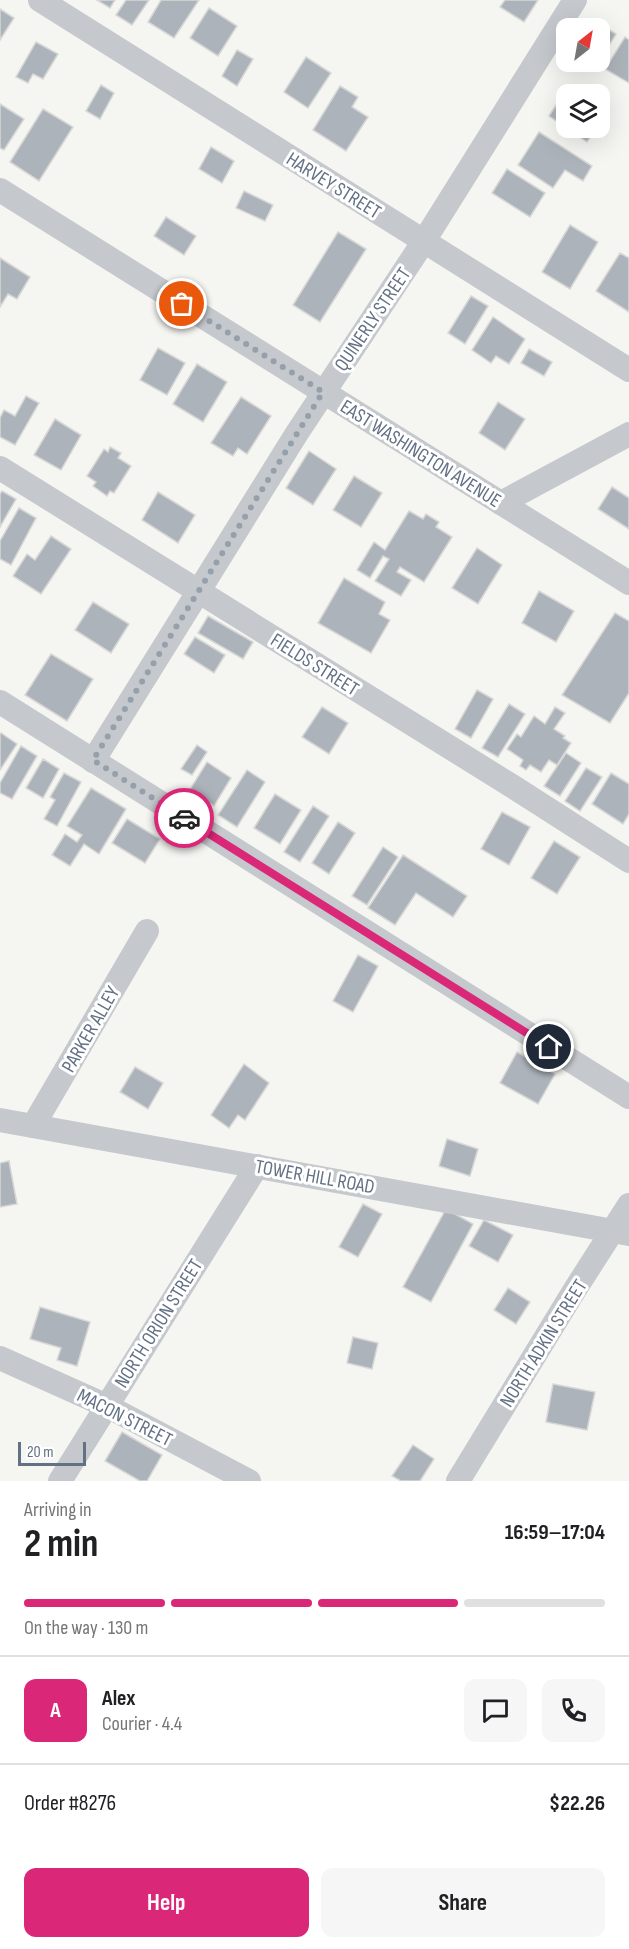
<!DOCTYPE html>
<meta charset="utf-8">
<style>
:root{--surface:#fff;--page:#f6f6f6;--text:#202124;--muted:#757577;--line:#e0e0e0;--accent:#db2777}
body{margin:0;font-family:"Sofia Sans Condensed",sans-serif;background:var(--page);color:var(--text);height:100vh;display:flex;flex-direction:column;font-size:22px;white-space:nowrap}
*{box-sizing:border-box;margin:0}
p{font-size:20px;color:var(--muted)}
.icon{flex:none;width:33px;height:33px;fill:none;stroke:currentColor;stroke-width:2;stroke-linecap:round;stroke-linejoin:round}
.map{position:relative;height:1481px;overflow:hidden}
.sheet{display:flex;flex-direction:column;background:var(--surface);flex:1}
.sheet>*{flex:none}
.needle{width:39px;rotate:31deg}
.tools{position:absolute;left:556px;top:18px;display:grid;gap:12px}
.tools a{display:grid;place-items:center;width:54px;height:54px;border-radius:12px;background:var(--surface);box-shadow:0 6px 24px #0002;font-size:30px}
.scale{position:absolute;left:18px;bottom:15px;width:68px;box-sizing:border-box;padding-left:6px;border:3px solid #637185;border-top:0;font-size:16px;line-height:21px;white-space:nowrap;color:#637185;-webkit-text-stroke:4px #fff;paint-order:stroke}
.pin{position:absolute;display:grid;place-items:center;width:51px;height:51px;color:#fff;margin:-26px;border:3px solid #fff;border-radius:50%;box-shadow:0 2px 6px #0007}
.courier{position:absolute;display:grid;place-items:center;width:60px;height:60px;margin:-30px;border:4px solid #db2777;border-radius:50%;background:#fff;color:#222;box-shadow:0 2px 8px #0007}
.headline em{font-style:normal;font-weight:700}
.headline div{display:flex;flex-direction:column-reverse}
.headline{display:flex;align-items:center;justify-content:space-between;height:102px;padding:0 24px}
h1{font-size:39px;font-weight:700;line-height:45px}
.bar{display:grid;grid-template-columns:repeat(4,1fr);gap:9px 6px;align-content:center;height:72px;padding:0 24px}
.bar i{height:8px;border-radius:4px;background:var(--line)}
.bar .on{background:var(--accent)}
.bar p{grid-column:span 4}
.line{display:flex;align-items:center;gap:15px;padding:0 24px;border-top:2px solid var(--line)}
.line div{flex:1}
.round{display:grid;place-items:center;flex:none;width:63px;height:63px;border-radius:12px;background:var(--page)}
.button{display:flex;gap:12px;margin-top:auto;padding:12px 24px}
.button a{flex:1;height:69px;border-radius:12px;background:var(--accent);color:#fff;font-size:24px;font-weight:700;line-height:69px;text-align:center}
.button a+a{background:var(--page);color:var(--text)}
.map>svg:first-child{display:block}
</style>
<div class="map">
<svg width="629" height="1481" viewBox="0 0 629 1481">
<rect width="100%" height="100%" fill="#f5f6f2"/>
<!-- building -->
<g fill="#adb3ba" stroke="#d7d7d5" stroke-width="1.5">
<path d="M97,0H115L110,8Z"/>
<path d="M126,0H149L132,25L116,15Z"/>
<path d="M161,0H199L174,38L148,22Z"/>
<path d="M505,0H538L524,22L500,7Z"/>
<path d="M209,8L237,26L218,56L190,38Z"/>
<path d="M0,9L14,18L0,40Z"/>
<path d="M592,19L616,34L600,60V28H586Z"/>
<path d="M625,37L629,40V83L605,69Z"/>
<path d="M36,42L58,54L43,79L33,74L28,83L16,77Z"/>
<path d="M237,50L253,59L237,86L222,76Z"/>
<path d="M306,57L331,73L308,108L284,92Z"/>
<path d="M101,85L114,93L100,119L86,111Z"/>
<path d="M340,86L358,97L352,107L368,117L346,151L313,130Z"/>
<path d="M567,88L578,94H567V128H597L587,142L549,116Z"/>
<path d="M0,104L24,119L4,150L0,148Z"/>
<path d="M43,109L73,127L39,181L10,162Z"/>
<path d="M539,132L592,166L583,181L565,170L553,188L518,165Z"/>
<path d="M211,147L234,161L222,183L199,169Z"/>
<path d="M507,169L545,193L530,217L492,193Z"/>
<path d="M244,191L273,205L265,221L236,208Z"/>
<path d="M166,217L196,236L184,255L154,236Z"/>
<path d="M570,225L598,242L570,289L542,272Z"/>
<path d="M338,232L366,249L320,322L293,305Z"/>
<path d="M620,253L629,258V312L596,291Z"/>
<path d="M0,258L30,277L17,299L8,294L0,307Z"/>
<path d="M471,296L488,306L465,344L448,333Z"/>
<path d="M493,317L525,339L509,364L496,356L491,363L472,350Z"/>
<path d="M158,348L185,363L167,395L140,380Z"/>
<path d="M529,349L552,362L544,376L521,363Z"/>
<path d="M197,364L227,382L203,422L173,404Z"/>
<path d="M26,396L39,403L15,445L0,437V418L4,410L15,416Z"/>
<path d="M241,397L271,416L247,454L238,448L233,456L211,443Z"/>
<path d="M498,402L525,419L505,450L479,433Z"/>
<path d="M55,419L81,435L61,470L34,455Z"/>
<path d="M110,447L121,453L118,458L131,466L114,493L110,491L107,496L93,486L96,482L87,476L104,449L108,452Z"/>
<path d="M309,451L336,469L313,505L286,488Z"/>
<path d="M354,476L382,493L361,527L333,510Z"/>
<path d="M612,487L629,498V529L598,509Z"/>
<path d="M2,491L16,499L0,527V494Z"/>
<path d="M158,492L195,515L178,543L142,520Z"/>
<path d="M19,508L36,518L11,565L0,559V541Z"/>
<path d="M409,511L423,519L426,514L439,522L436,527L452,537L424,582L400,567L397,572L411,580L401,596L375,581L389,559L383,556L370,578L357,570L374,542L385,550Z"/>
<path d="M51,536L71,549L41,594L13,576L27,554L35,560Z"/>
<path d="M477,548L502,565L478,604L452,588Z"/>
<path d="M344,578L385,602L379,614L390,620L371,653L318,623Z"/>
<path d="M539,591L574,611L556,642L522,623Z"/>
<path d="M93,602L129,624L111,653L75,630Z"/>
<path d="M615,613L629,621V693L610,723L562,695Z"/>
<path d="M208,616L253,642L243,659L198,633Z"/>
<path d="M195,637L225,655L214,673L184,654Z"/>
<path d="M51,654L93,679L67,721L25,695Z"/>
<path d="M477,690L493,699L471,738L455,729Z"/>
<path d="M509,704L525,714L498,757L482,748Z"/>
<path d="M322,707L348,723L329,754L302,737Z"/>
<path d="M555,707L565,713L554,729L565,736L563,738L571,743L557,765L549,760L541,772L530,765L526,770L520,766L523,760L507,749L517,734L521,737L534,716L545,724Z"/>
<path d="M1,733L17,744L0,770V734Z"/>
<path d="M197,745L207,752L192,775L181,769Z"/>
<path d="M21,746L37,756L12,799L0,793V783Z"/>
<path d="M566,753L581,763L560,796L544,786Z"/>
<path d="M43,759L59,769L43,798L26,788Z"/>
<path d="M207,762L231,778L214,806L189,791Z"/>
<path d="M586,768L602,777L580,811L565,801Z"/>
<path d="M247,770L265,782L237,827L218,815Z"/>
<path d="M64,773L81,782L57,826L44,819L55,800L50,797Z"/>
<path d="M611,773L629,784V814L623,824L592,804Z"/>
<path d="M91,788L126,809L99,854L84,844L70,866L52,855L65,834L77,842L82,835L67,826Z"/>
<path d="M275,794L301,810L280,844L254,828Z"/>
<path d="M313,806L329,816L300,862L284,852Z"/>
<path d="M502,812L530,827L509,865L481,849Z"/>
<path d="M127,819L160,839L145,863L112,843Z"/>
<path d="M338,822L355,833L329,874L312,863Z"/>
<path d="M554,841L580,857L557,894L531,878Z"/>
<path d="M383,847L398,857L367,905L352,896Z"/>
<path d="M403,855L467,896L453,917L416,893L395,925L368,908Z"/>
<path d="M358,955L378,966L353,1012L333,1001Z"/>
<path d="M517,1052L555,1074L538,1104L500,1083Z"/>
<path d="M244,1064L269,1083L245,1120L238,1115L229,1128L211,1115Z"/>
<path d="M135,1067L163,1083L148,1109L120,1092Z"/>
<path d="M447,1139L478,1149L470,1176L439,1166Z"/>
<path d="M9,1161L17,1204L0,1207V1163Z"/>
<path d="M363,1204L382,1214L358,1257L339,1247Z"/>
<path d="M446,1209L473,1224L431,1302L403,1287Z"/>
<path d="M484,1220L513,1235L498,1262L469,1246Z"/>
<path d="M508,1288L530,1302L516,1324L494,1310Z"/>
<path d="M40,1307L90,1322L77,1366L57,1360L61,1348L30,1339Z"/>
<path d="M353,1337L378,1343L372,1369L347,1363Z"/>
<path d="M553,1384L595,1392L587,1430L546,1422Z"/>
<path d="M122,1432L162,1455L147,1481H140L105,1461Z"/>
<path d="M413,1445L434,1459L420,1481H401L392,1476Z"/>
</g>
<g fill="none" stroke-linecap="round" stroke-linejoin="round">
<!-- minor -->
<g stroke="#c5c8cc" stroke-width="24">
<path d="M40,0L629,370"/>
<path d="M0,190L629,583"/>
<path d="M0,468L512,786L629,861"/>
<path d="M501,503L629,434"/>
<path d="M0,702L629,1097"/>
<path d="M93,761L297,433L424,241L575,0"/>
<path d="M0,1120L629,1234"/>
<path d="M33,1126L147,931"/>
<path d="M0,1358L107,1406L249,1481"/>
<path d="M60,1481L257,1166"/>
<path d="M458,1481L574,1291L629,1205"/>
</g>
</g>
<g fill="none" stroke-linecap="round" stroke-linejoin="round">
<!-- done -->
<path stroke="#96a0ab" stroke-width="6" stroke-dasharray="0 10.8" d="M182,304L323,392L93,760L184,818"/>
<!-- route -->
<path stroke="#db2777" stroke-width="8" d="M184,818L549,1047"/>
</g>
<g text-anchor="middle" stroke-width="6" stroke-linejoin="round" paint-order="stroke">
<!-- street labels -->
<g font-size="20" fill="#637185" stroke="#fff">
<text transform="translate(334 185) rotate(32)" y="7">HARVEY STREET</text>
<text transform="translate(372 319) rotate(-56)" y="7">QUINERLY STREET</text>
<text transform="translate(421 453) rotate(32)" y="7">EAST WASHINGTON AVENUE</text>
<text transform="translate(315 664) rotate(32)" y="7">FIELDS STREET</text>
<text transform="translate(90 1029) rotate(-60)" y="7">PARKER ALLEY</text>
<text transform="translate(315 1176) rotate(10)" y="7">TOWER HILL ROAD</text>
<text transform="translate(158 1323) rotate(-58)" y="7">NORTH ORION STREET</text>
<text transform="translate(543 1343) rotate(-58)" y="7">NORTH ADKIN STREET</text>
<text transform="translate(125 1417) rotate(27)" y="7">MACON STREET</text>
</g>
</g>
</svg>
<div class="tools">
<a><svg class="needle" viewBox="-14 -14 28 28"><path d="M0-13l5 13h-10z" fill="#e53935"/><path d="M0 13l5-13h-10z" fill="#757577"/></svg></a>
<a><svg class="icon" aria-label="layers" viewBox="0 0 24 24"><path d="M12 4l9 5-9 5-9-5zM3 14l9 5 9-5"/></svg></a>
</div>
<div class="scale">20 m</div>
<div class="pin" style="left:182px;top:304px;background:#ea580c"><svg class="icon" aria-label="bag" viewBox="0 0 24 24"><path d="M5 8h14l-1 12H6zM9 8a3 3 0 0 1 6 0"/></svg></div>
<div class="pin" style="left:549px;top:1047px;background:#1f2937"><svg class="icon" aria-label="home" viewBox="0 0 24 24"><path d="M3 11l9-7 9 7M6 9v11h12V9"/></svg></div>
<div class="courier" style="left:184px;top:818px"><svg class="icon" aria-label="car" viewBox="0 0 24 24"><path d="M5 17H2v-5l4-1 3-4h7l3 4 3 1v5h-3M9 17h6M6 11h13"/><circle cx="7" cy="17" r="2"/><circle cx="17" cy="17" r="2"/></svg></div>
</div>
<section class="sheet">
<div class="headline"><div><h1>2 min</h1><p>Arriving in</p></div><em>16:59–17:04</em></div>
<div class="bar"><i class="on"></i><i class="on"></i><i class="on"></i><i></i><p>On the way · 130 m</p></div>
<div class="line" style="height:108px"><b class="round" style="background:var(--accent);color:#fff">A</b><div><b>Alex</b><p>Courier · 4.4</p></div><a class="round"><svg class="icon" aria-label="chat" viewBox="0 0 24 24"><path d="M4 5h16v11H9l-5 4z"/></svg></a><a class="round"><svg class="icon" aria-label="phone" viewBox="0 0 24 24"><path d="M5 4h4l2 5-3 2q2 4 5 5l2-3 5 2v4C11 20 4 13 5 4z"/></svg></a></div>
<div class="line" style="height:78px"><div>Order #8276</div><b>$22.26</b></div>
<div class="button"><a>Help</a><a>Share</a></div>
</section>
